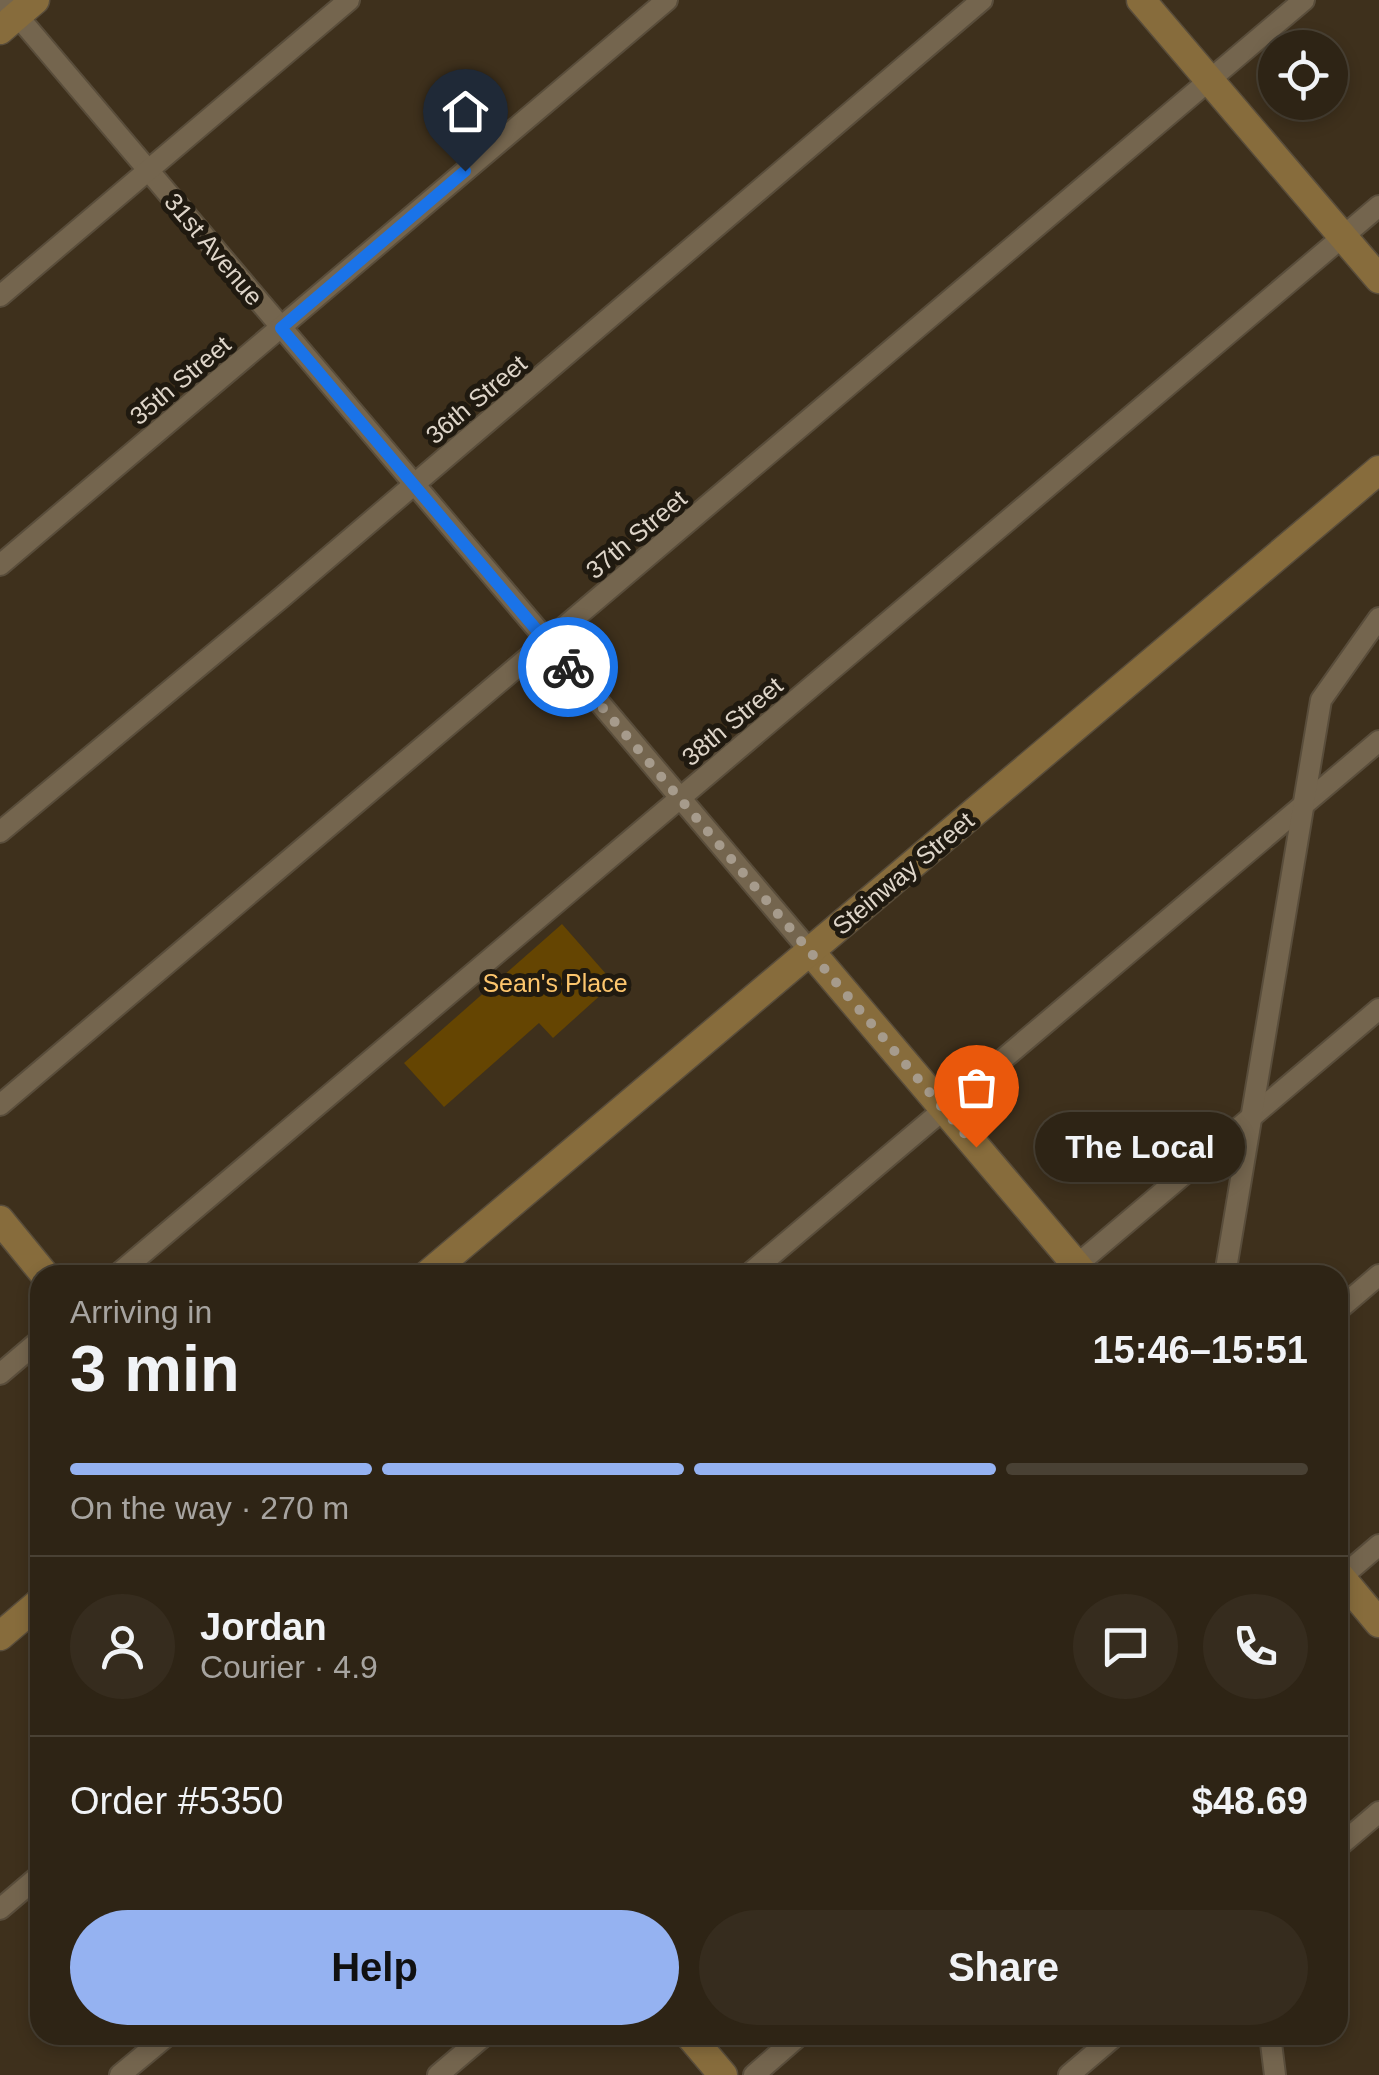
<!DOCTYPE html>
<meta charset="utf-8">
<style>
:root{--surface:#2e2415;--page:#362c1e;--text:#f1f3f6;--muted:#a7a4a0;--line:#494134;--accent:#95b2f1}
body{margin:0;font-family:Arial,sans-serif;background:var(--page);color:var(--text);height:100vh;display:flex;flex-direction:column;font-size:38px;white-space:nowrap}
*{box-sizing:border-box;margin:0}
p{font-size:32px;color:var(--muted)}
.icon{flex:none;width:55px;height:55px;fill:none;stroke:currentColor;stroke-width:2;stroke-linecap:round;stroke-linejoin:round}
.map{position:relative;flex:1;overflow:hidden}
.side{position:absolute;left:30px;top:1265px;width:1318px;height:780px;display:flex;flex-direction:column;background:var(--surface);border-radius:30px;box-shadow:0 5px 15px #0003,0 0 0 2px var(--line)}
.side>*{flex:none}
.fabs{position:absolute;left:1258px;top:30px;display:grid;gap:20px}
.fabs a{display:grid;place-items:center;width:90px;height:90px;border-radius:50%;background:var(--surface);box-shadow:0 5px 15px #0003,0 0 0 2px var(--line);font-size:50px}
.pin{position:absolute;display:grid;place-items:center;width:85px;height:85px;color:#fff;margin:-102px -42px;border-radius:50% 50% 50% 0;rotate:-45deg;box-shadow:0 0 10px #0007}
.pin .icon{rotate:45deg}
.courier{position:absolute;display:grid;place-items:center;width:100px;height:100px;margin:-50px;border:8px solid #1a73e8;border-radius:50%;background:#fff;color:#222;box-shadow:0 2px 12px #0007}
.bubble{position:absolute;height:70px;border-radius:35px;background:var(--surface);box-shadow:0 5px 15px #0003,0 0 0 2px var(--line);font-size:32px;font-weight:800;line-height:70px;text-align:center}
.summary em{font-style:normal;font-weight:800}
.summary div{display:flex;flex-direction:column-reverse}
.summary{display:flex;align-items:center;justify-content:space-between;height:170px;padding:0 40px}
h1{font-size:65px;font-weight:800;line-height:75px}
.bar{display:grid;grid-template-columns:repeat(4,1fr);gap:15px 10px;align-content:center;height:120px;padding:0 40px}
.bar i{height:12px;border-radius:8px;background:var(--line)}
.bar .selected{background:var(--accent)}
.bar p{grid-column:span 4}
.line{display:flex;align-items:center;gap:25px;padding:0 40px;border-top:2px solid var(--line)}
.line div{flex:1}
.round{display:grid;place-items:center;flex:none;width:105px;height:105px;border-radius:52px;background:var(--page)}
.cta{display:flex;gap:20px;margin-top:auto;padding:20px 40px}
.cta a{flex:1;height:115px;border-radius:60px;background:var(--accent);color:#111;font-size:40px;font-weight:800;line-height:115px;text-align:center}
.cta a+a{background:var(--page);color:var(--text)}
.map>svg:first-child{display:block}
</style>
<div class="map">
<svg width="1379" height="2075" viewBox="0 0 1379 2075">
<rect width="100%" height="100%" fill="#3e301c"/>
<!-- green -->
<path fill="#654502" d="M562,924L614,983L553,1038L539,1023L444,1107L404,1063Z"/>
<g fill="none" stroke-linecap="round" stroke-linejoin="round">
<defs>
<g id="street">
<path d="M4,0L810,951"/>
<path d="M0,296L349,0"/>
<path d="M0,565L667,0"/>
<path d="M0,832L281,598L982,0"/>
<path d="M0,1105L1304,0"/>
<path d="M117,1275L1379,206"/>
<path d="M748,1275L1379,741"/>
<path d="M1065,1275L1379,1009"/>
<path d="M1225,1275L1321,700L1379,618"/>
<path d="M1338,1310L1379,1275"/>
<path d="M0,1374L40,1340"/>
<path d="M1338,1580L1379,1545"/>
<path d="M1338,1847L1379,1812"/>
<path d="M0,1909L40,1875"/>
<path d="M1270,2035L1275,2075"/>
<path d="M120,2075L168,2035"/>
<path d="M438,2075L485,2035"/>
<path d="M754,2075L800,2035"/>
<path d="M1069,2075L1116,2035"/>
</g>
<g id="secondary">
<path d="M1141,0L1379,279"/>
<path d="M0,30L35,0"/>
<path d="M810,951L1085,1275"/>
<path d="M0,1220L45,1275"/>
<path d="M427,1275L1379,470"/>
<path d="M1338,1574L1379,1623"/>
<path d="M0,1636L40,1602"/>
<path d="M689,2035L723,2075"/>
</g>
</defs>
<!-- street casing -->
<use href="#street" stroke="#594d3b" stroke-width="24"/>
<!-- secondary casing -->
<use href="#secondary" stroke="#594d3b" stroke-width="31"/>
<!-- street -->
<use href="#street" stroke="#74654e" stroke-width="20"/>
<!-- secondary -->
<use href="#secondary" stroke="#876c3c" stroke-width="28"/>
</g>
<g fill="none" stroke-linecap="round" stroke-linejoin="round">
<!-- done -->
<path stroke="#a69b8c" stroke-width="10" stroke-dasharray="0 18" d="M568,667L976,1147"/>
<!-- route -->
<path stroke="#1a73e8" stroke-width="12" d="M465,171L281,328L568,667"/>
</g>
<g text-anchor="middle" stroke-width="10" stroke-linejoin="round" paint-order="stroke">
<!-- street labels -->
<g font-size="25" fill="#ded5c9" stroke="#201a10">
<text transform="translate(214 249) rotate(50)" y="9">31st Avenue</text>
<text transform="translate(180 380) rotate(-40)" y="9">35th Street</text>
<text transform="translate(476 399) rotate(-40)" y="9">36th Street</text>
<text transform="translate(636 534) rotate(-40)" y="9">37th Street</text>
<text transform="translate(732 721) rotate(-40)" y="9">38th Street</text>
<text transform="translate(903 873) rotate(-40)" y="9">Steinway Street</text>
</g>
<!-- park labels -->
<g font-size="25" fill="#fdc66d" stroke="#201a10">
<text x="555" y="992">Sean's Place</text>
</g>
</g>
</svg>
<div class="fabs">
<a><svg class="icon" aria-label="locate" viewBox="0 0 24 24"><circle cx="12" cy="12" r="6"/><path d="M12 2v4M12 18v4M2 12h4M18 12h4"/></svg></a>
</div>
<div class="pin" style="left:976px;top:1147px;background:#ea580c"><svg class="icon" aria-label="bag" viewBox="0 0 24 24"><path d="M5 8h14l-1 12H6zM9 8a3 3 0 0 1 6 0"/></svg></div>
<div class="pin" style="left:465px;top:171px;background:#1f2937"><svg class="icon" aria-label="home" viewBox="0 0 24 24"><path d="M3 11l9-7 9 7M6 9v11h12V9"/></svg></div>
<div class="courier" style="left:568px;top:667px"><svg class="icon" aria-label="bike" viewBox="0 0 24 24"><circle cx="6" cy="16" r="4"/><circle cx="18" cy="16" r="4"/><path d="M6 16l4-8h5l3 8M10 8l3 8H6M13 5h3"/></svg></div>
<div class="bubble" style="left:1035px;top:1112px;width:210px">The Local</div>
<section class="side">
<div class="summary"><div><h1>3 min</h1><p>Arriving in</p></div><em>15:46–15:51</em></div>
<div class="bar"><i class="selected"></i><i class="selected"></i><i class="selected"></i><i></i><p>On the way · 270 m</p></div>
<div class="line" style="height:180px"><a class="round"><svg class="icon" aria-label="person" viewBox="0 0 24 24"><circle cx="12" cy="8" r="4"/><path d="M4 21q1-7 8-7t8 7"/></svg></a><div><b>Jordan</b><p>Courier · 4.9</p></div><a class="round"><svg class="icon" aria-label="chat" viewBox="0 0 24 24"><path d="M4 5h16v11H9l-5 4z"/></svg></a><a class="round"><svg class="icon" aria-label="phone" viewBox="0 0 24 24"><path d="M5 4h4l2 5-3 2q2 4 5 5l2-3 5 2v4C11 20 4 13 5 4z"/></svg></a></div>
<div class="line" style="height:130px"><div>Order #5350</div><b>$48.69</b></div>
<div class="cta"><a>Help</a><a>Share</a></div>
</section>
</div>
